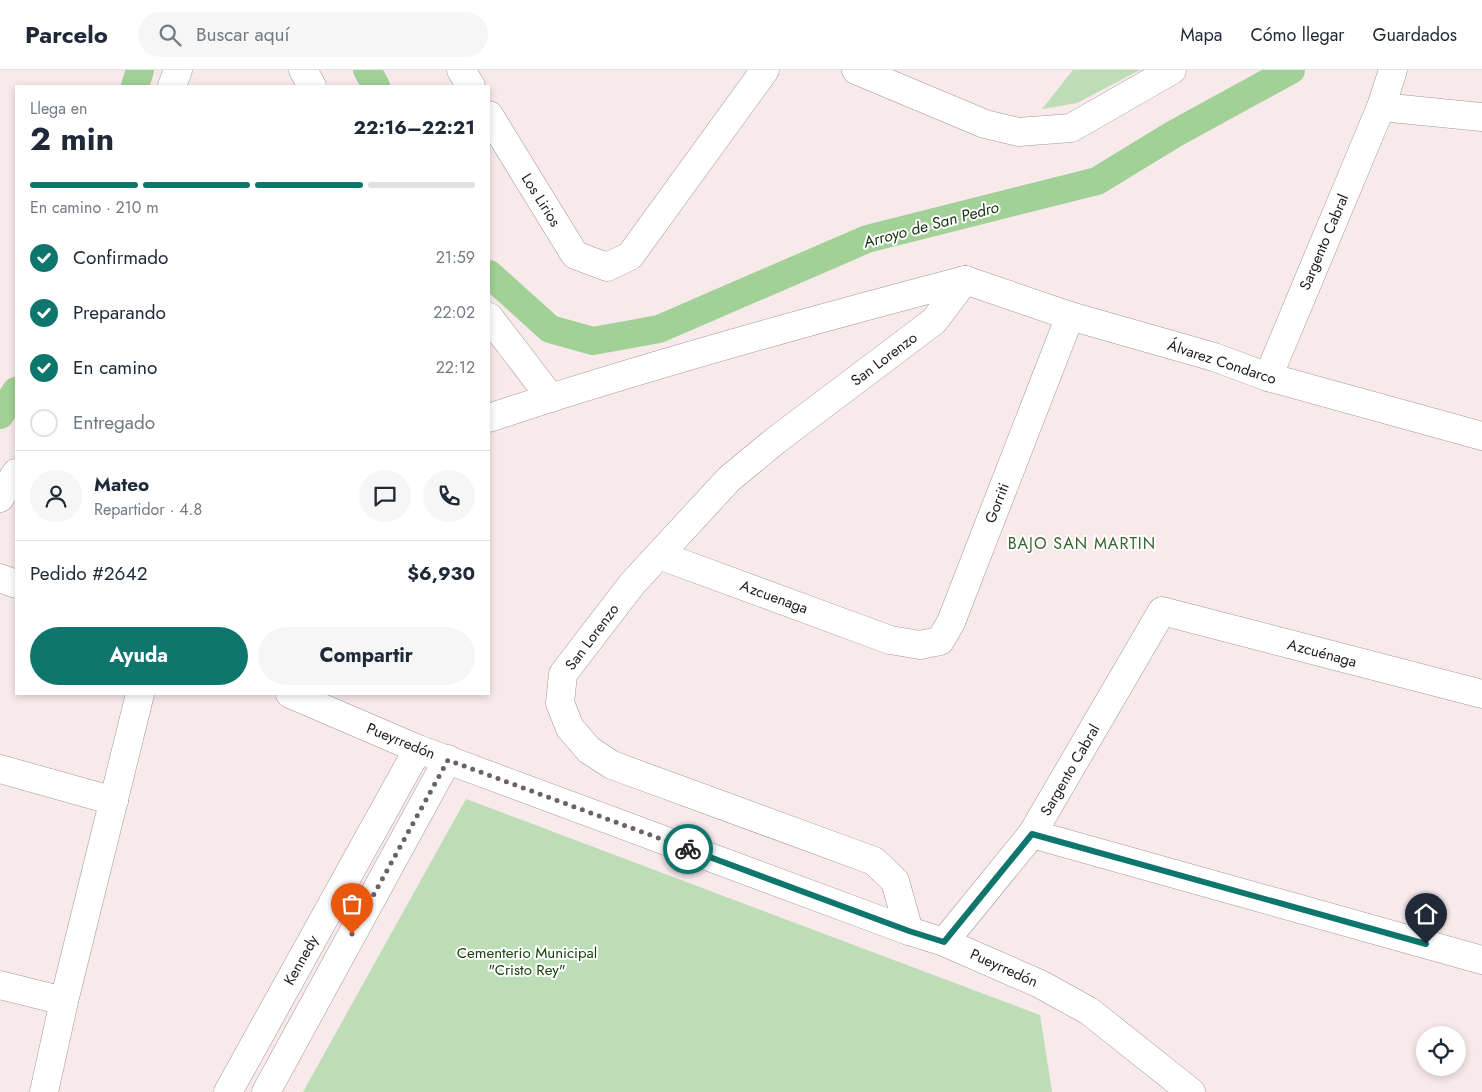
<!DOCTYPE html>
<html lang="es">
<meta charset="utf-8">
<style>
:root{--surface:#fff;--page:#f6f6f7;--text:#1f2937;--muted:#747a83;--line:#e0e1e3;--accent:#0f766e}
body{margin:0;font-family:Jost,sans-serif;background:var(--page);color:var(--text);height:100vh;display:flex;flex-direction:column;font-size:19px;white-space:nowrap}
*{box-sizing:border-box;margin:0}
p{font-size:16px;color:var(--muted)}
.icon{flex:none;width:28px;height:28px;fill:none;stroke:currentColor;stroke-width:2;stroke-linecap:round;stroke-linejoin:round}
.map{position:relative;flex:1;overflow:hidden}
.sheet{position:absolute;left:15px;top:15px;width:475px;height:610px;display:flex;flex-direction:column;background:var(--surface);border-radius:0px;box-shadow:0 2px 8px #0003}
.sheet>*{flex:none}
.buttons{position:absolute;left:1416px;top:956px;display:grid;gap:10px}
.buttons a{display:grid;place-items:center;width:50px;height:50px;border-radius:50%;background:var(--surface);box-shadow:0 2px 8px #0003;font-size:25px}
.pin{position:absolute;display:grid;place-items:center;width:42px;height:42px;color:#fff;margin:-51px -21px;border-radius:50% 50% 50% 0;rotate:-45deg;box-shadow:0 0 5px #0007}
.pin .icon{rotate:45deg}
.courier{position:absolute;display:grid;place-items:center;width:50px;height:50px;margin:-25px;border:4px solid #0f766e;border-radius:50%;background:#fff;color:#222;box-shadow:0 1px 6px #0007}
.summary em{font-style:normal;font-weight:700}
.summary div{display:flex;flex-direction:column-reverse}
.summary{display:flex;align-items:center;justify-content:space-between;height:85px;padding:0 15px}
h1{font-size:32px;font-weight:700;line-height:38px}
.bar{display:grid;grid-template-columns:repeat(4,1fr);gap:8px 5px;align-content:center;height:60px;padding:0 15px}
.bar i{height:6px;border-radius:4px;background:var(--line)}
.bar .active{background:var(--accent)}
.bar p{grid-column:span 4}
.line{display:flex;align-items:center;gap:12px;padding:0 15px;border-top:1px solid var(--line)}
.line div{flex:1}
.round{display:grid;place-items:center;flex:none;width:52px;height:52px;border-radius:26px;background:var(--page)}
ol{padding:0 15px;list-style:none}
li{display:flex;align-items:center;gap:15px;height:55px}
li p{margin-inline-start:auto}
li .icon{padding:5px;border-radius:50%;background:var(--accent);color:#fff;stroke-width:4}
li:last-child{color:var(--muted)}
li i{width:28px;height:28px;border:2px solid var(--line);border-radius:50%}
.action{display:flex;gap:10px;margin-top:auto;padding:10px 15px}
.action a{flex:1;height:58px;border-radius:30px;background:var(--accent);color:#fff;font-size:20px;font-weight:700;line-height:58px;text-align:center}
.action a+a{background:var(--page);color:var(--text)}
header{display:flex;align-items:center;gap:30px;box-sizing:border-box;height:70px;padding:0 25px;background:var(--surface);border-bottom:1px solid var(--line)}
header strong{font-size:24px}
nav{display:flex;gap:28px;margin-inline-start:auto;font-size:18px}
.search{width:350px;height:45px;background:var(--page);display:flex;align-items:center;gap:12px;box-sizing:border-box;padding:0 18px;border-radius:28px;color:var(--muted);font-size:19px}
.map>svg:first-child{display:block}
</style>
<header>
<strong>Parcelo</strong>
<div class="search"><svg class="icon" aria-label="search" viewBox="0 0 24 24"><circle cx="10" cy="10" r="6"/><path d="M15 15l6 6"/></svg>Buscar aquí</div>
<nav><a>Mapa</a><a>Cómo llegar</a><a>Guardados</a></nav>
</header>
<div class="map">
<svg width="1482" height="1022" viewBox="0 0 1482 1022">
<rect width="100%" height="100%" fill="#f8e9eb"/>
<!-- green -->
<g fill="#bcddb6">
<path d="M1073,0H1140L1077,33L1042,39Z"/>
<path d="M466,729L1040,945L1052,1022H303Z"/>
</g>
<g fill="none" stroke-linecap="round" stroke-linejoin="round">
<!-- canal -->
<g stroke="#a1d197" stroke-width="28">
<path d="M367,0L376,16"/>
<path d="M135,16L140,0"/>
<path d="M489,204L550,259L593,271L659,259L867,169L1097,111L1174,64L1291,0"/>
<path d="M0,345L16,321"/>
</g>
<defs>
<g id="street">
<path d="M303,0L312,16"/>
<path d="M461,0L471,16"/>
<path d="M856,0L985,54L1018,62L1071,58L1172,0"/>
<path d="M172,16L178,0"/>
<path d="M1381,37L1482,47"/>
<path d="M489,45L575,185L607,197L630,186L765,0"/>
<path d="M965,210L1070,246L1214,287L1268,307L1482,366"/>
<path d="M489,247L551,328"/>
<path d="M1268,307L1381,37L1393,0"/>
<path d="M489,348C645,296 805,252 965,210"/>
<path d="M0,428L16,403"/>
<path d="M659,485L890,570L920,575L940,571L951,552L1070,246"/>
<path d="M0,508L16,514"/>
<path d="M290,624L418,679"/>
<path d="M0,699L114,731"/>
<path d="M1032,764L1482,890"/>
<path d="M909,861L895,811L874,791L612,695L589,680L570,658L560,633L563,604L632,514L729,409L775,371L934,251L965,210"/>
<path d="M0,915L64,931"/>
<path d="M44,1022L64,931L140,624"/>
</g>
<g id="secondary">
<path d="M944,872L1032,764L1162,541L1482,624"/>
<path d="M228,1022L418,679L909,861L944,872L1040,914L1089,941L1191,1022"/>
<path d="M266,1022L448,689"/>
</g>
</defs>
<!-- street casing -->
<use href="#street" stroke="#a49698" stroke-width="29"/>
<!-- secondary casing -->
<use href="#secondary" stroke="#a49698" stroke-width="29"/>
<!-- street -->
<use href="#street" stroke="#fff" stroke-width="28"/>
<!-- secondary -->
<use href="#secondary" stroke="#fff" stroke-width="28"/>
</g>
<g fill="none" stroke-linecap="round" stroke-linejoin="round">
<!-- done -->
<path stroke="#6b6264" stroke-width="5" stroke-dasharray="0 9" d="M352,864L448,690L688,779"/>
<!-- route -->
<path stroke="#0f766e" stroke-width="6" d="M688,779L909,861L944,872L1032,764L1426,874"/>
</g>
<g text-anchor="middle" stroke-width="4" stroke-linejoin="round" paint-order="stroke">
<!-- street labels -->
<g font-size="15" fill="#1f1a1b" stroke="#fff">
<text transform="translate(541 130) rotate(58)" y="5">Los Lirios</text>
<text transform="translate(1324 172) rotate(-67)" y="5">Sargento Cabral</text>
<text transform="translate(884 289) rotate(-37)" y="5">San Lorenzo</text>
<text transform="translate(1222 292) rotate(18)" y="5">Álvarez Condarco</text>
<text transform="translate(997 433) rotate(-69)" y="5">Gorriti</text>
<text transform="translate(774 527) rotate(20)" y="5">Azcuenaga</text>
<text transform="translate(592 567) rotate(-53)" y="5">San Lorenzo</text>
<text transform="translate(1322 583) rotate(15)" y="5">Azcuénaga</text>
<text transform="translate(401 671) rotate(22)" y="5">Pueyrredón</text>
<text transform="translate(1070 700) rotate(-60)" y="5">Sargento Cabral</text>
<text transform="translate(301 890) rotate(-61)" y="5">Kennedy</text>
<text transform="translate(1004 898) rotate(24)" y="5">Pueyrredón</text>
</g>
<!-- park labels -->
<g font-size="15" fill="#154309" stroke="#fff">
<text x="527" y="888">Cementerio Municipal<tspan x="527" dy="17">"Cristo Rey"</tspan></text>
</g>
<!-- water labels -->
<g font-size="16" font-style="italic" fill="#13330c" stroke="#fff">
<text transform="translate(931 154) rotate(-15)" y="6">Arroyo de San Pedro</text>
</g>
<!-- neighbourhood labels -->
<g font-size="16" letter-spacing="1" fill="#36642c" stroke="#fff">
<text x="1082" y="479">BAJO SAN MARTIN</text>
</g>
</g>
</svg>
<div class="buttons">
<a><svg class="icon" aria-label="locate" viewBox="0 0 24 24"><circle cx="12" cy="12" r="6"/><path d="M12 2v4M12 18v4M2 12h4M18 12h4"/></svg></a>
</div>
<div class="pin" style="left:352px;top:864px;background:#ea580c"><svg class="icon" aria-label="bag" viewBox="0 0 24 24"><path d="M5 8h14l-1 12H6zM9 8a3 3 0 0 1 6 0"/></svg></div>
<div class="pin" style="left:1426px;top:874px;background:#1f2937"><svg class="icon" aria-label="home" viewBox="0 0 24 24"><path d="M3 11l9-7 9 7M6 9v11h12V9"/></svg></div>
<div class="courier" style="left:688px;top:779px"><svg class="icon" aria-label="bike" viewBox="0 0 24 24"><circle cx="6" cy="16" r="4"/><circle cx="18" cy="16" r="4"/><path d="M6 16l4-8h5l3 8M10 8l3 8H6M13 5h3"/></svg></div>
<section class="sheet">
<div class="summary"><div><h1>2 min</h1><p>Llega en</p></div><em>22:16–22:21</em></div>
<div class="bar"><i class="active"></i><i class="active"></i><i class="active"></i><i></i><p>En camino · 210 m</p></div>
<ol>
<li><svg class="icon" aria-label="check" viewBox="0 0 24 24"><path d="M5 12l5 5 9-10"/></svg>Confirmado<p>21:59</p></li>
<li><svg class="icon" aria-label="check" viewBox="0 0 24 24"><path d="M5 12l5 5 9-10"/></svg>Preparando<p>22:02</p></li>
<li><svg class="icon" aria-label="check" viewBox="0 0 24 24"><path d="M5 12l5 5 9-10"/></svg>En camino<p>22:12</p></li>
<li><i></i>Entregado</li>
</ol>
<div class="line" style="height:90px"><a class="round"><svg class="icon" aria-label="person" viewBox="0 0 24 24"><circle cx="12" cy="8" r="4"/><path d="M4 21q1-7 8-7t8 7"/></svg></a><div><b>Mateo</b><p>Repartidor · 4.8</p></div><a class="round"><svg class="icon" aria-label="chat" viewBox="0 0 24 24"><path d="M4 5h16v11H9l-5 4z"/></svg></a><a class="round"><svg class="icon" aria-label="phone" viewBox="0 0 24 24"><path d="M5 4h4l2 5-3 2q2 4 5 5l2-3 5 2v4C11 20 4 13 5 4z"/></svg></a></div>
<div class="line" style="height:65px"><div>Pedido #2642</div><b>$6,930</b></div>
<div class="action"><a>Ayuda</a><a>Compartir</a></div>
</section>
</div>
